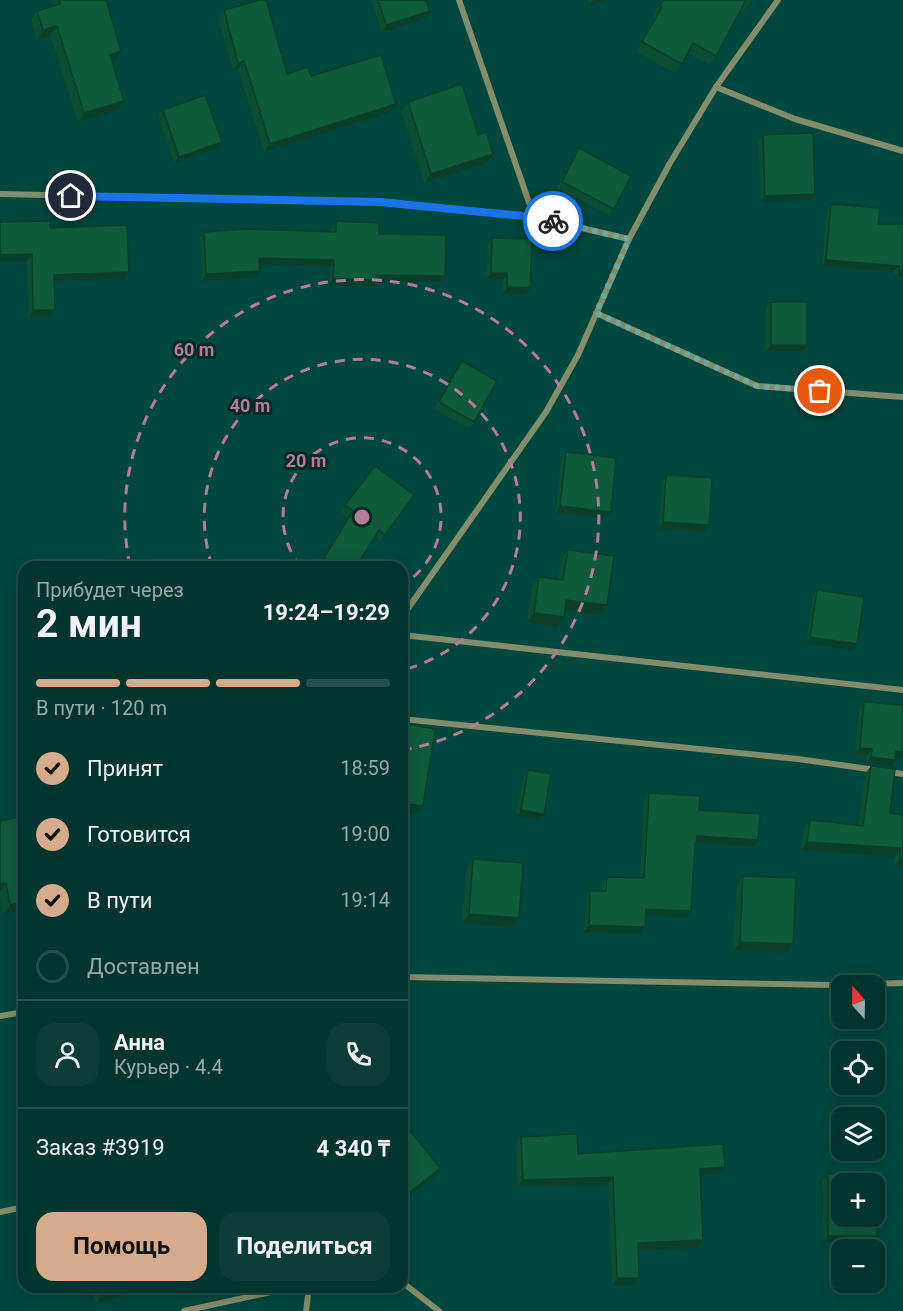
<!DOCTYPE html>
<html lang="ru">
<meta charset="utf-8">
<style>
:root{--surface:#00352e;--page:#0a3d36;--text:#f1f3f6;--muted:#95abaa;--line:#22504a;--accent:#d6ab8b}
body{margin:0;font-family:Roboto,sans-serif;background:var(--page);color:var(--text);height:100vh;display:flex;flex-direction:column;font-size:22px;white-space:nowrap}
*{box-sizing:border-box;margin:0}
p{font-size:20px;color:var(--muted)}
.icon{flex:none;width:33px;height:33px;fill:none;stroke:currentColor;stroke-width:2;stroke-linecap:round;stroke-linejoin:round}
.map{position:relative;flex:1;overflow:hidden}
.side{position:absolute;left:18px;top:561px;width:390px;height:732px;display:flex;flex-direction:column;background:var(--surface);border-radius:18px;box-shadow:0 3px 15px #0003,0 0 0 2px var(--line)}
.side>*{flex:none}
.needle{width:39px;rotate:340deg}
.tools{position:absolute;left:831px;top:975px;display:grid;gap:12px}
.tools a{display:grid;place-items:center;width:54px;height:54px;border-radius:12px;background:var(--surface);box-shadow:0 3px 15px #0003,0 0 0 2px var(--line);font-size:30px}
.pin{position:absolute;display:grid;place-items:center;width:51px;height:51px;color:#fff;margin:-26px;border:3px solid #fff;border-radius:50%;box-shadow:0 2px 6px #0007}
.courier{position:absolute;display:grid;place-items:center;width:60px;height:60px;margin:-30px;border:4px solid #1a73e8;border-radius:50%;background:#fff;color:#222;box-shadow:0 2px 8px #0007}
.overview em{font-style:normal;font-weight:700}
.overview div{display:flex;flex-direction:column-reverse}
.overview{display:flex;align-items:center;justify-content:space-between;height:102px;padding:0 18px}
h1{font-size:39px;font-weight:700;line-height:45px}
.bar{display:grid;grid-template-columns:repeat(4,1fr);gap:9px 6px;align-content:center;height:72px;padding:0 18px}
.bar i{height:8px;border-radius:4px;background:var(--line)}
.bar .selected{background:var(--accent)}
.bar p{grid-column:span 4}
.line{display:flex;align-items:center;gap:15px;padding:0 18px;border-top:2px solid var(--line)}
.line div{flex:1}
.round{display:grid;place-items:center;flex:none;width:63px;height:63px;border-radius:18px;background:var(--page)}
ol{padding:0 18px;list-style:none}
li{display:flex;align-items:center;gap:18px;height:66px}
li p{margin-inline-start:auto}
li .icon{padding:6px;border-radius:50%;background:var(--accent);color:#111;stroke-width:4}
li:last-child{color:var(--muted)}
li i{width:33px;height:33px;border:3px solid var(--line);border-radius:50%}
.primary-button{display:flex;gap:12px;margin-top:auto;padding:12px 18px}
.primary-button a{flex:1;height:69px;border-radius:18px;background:var(--accent);color:#111;font-size:24px;font-weight:700;line-height:69px;text-align:center}
.primary-button a+a{background:var(--page);color:var(--text)}
.map>svg:first-child{display:block}
</style>
<div class="map">
<svg width="903" height="1311" viewBox="0 0 903 1311">
<rect width="100%" height="100%" fill="#00473d"/>
<g fill="none" stroke-linecap="round" stroke-linejoin="round">
<!-- street -->
<g stroke="#838c6b" stroke-width="6">
<path d="M459,0L534,217"/>
<path d="M716,87L795,119L903,151"/>
<path d="M0,194L380,202L534,217L629,239"/>
<path d="M596,313L757,386L903,397"/>
<path d="M402,617L546,412L578,355L629,239L670,163L716,87L778,0"/>
<path d="M402,635L903,690"/>
<path d="M402,719L798,759L876,770"/>
<path d="M889,772L903,774"/>
<path d="M402,977L834,985L903,983"/>
<path d="M0,1016L24,1012"/>
<path d="M0,1212L24,1207"/>
<path d="M402,1282L439,1311"/>
<path d="M184,1311L294,1287"/>
<path d="M306,1311L309,1287"/>
</g>
</g>
<!-- wall -->
<g fill="#0c4e34">
<path d="M57,0H106L115,60L112,61L118,110L78,122L50,35L37,40L31,20L37,11L53,6Z"/>
<path d="M371,0H426L425,18L382,32Z"/>
<path d="M587,0H605L589,6Z"/>
<path d="M661,0H752L744,11L741,9L716,56L710,65L687,53L675,73L636,52L655,16L653,15Z"/>
<path d="M224,10L287,74L311,76L396,104L391,112L264,152L238,69L233,70L218,18Z"/>
<path d="M408,102L486,163L424,183L401,111Z"/>
<path d="M163,110L217,148L174,163L158,116Z"/>
<path d="M763,135L815,194L811,200L761,202L758,141Z"/>
<path d="M579,148L614,209L609,215L557,188L575,155Z"/>
<path d="M831,204L878,224H903V277H894V272L822,266L826,211Z"/>
<path d="M336,221L441,282H376L372,287L329,285L330,267L259,264L260,271L255,278L202,281L200,238L204,232H331L332,228Z"/>
<path d="M50,228L124,279L54,281L55,310L51,316L29,317L27,261Z"/>
<path d="M492,238L525,295L502,294L503,280H486L488,244Z"/>
<path d="M771,302L802,352H766V308Z"/>
<path d="M462,361L474,422L469,428L434,409Z"/>
<path d="M566,452L611,512L606,518L556,513L561,459Z"/>
<path d="M375,466L414,495L381,541L375,537L356,567H324L319,564L348,517L341,512Z"/>
<path d="M666,475L709,525L704,532L659,529L662,482Z"/>
<path d="M568,550L607,605L601,615L565,610L564,617L557,627L527,622L532,586L539,577L558,580L561,559Z"/>
<path d="M817,590L852,650L806,644L813,597Z"/>
<path d="M864,702L903,752V755L901,759L895,758L891,767L866,763L867,755L855,754L859,708Z"/>
<path d="M871,766L890,813L903,815V868L894,867L895,857L801,850L804,828L810,820L858,826L865,774Z"/>
<path d="M528,770L539,820L516,816L523,777Z"/>
<path d="M649,793L699,810L758,840L754,847L696,842L695,847L686,918L645,915V927L640,934L584,932L586,897L590,891H602V883L607,877L640,878L644,799Z"/>
<path d="M0,821L24,910L3,914L0,898Z"/>
<path d="M473,859L519,918L512,928L462,923L467,868Z"/>
<path d="M743,876L793,944L786,953L733,951L737,885Z"/>
<path d="M24,1094V1120L19,1101Z"/>
<path d="M402,1121L434,1177L403,1201L402,1200Z"/>
<path d="M521,1137L578,1154L719,1174L701,1176L698,1248L638,1250L639,1278L634,1285L612,1286L608,1185L517,1187L516,1144Z"/>
<path d="M828,1174L877,1236L872,1242H823V1180Z"/>
<path d="M91,1287H153L96,1303Z"/>
</g>
<!-- shaded-wall -->
<g fill="#0a402a">
<path d="M593,0H605L589,6Z"/>
<path d="M430,11L425,18L382,32L386,25Z"/>
<path d="M57,26L50,35L37,40L43,30Z"/>
<path d="M121,51L115,60L103,64L110,55Z"/>
<path d="M244,61L238,69L233,70L238,63Z"/>
<path d="M124,101L118,110L78,122L84,113Z"/>
<path d="M396,104L391,112L264,152L270,144Z"/>
<path d="M222,142L217,148L174,163L179,157Z"/>
<path d="M493,154L486,163L424,183L431,174Z"/>
<path d="M815,194L811,200L761,202L765,196Z"/>
<path d="M32,254L27,261L0,262V255Z"/>
<path d="M259,258L334,260L330,267L254,264Z"/>
<path d="M826,260L899,266L894,272L822,266Z"/>
<path d="M260,271L255,278L202,281L206,274Z"/>
<path d="M899,271H903V277H894Z"/>
<path d="M129,272L124,279L50,281L54,275Z"/>
<path d="M491,273H507L503,280H486Z"/>
<path d="M377,275L445,276L441,282H376L372,287L329,285L333,278Z"/>
<path d="M507,287L530,288L525,295L502,294Z"/>
<path d="M33,310H55L51,316L29,317Z"/>
<path d="M771,345H807L802,352H766Z"/>
<path d="M560,506L611,512L606,518L556,513Z"/>
<path d="M663,522L709,525L704,532L659,529Z"/>
<path d="M566,600L607,605L601,615L560,609Z"/>
<path d="M534,613L564,617L557,627L527,622Z"/>
<path d="M810,637L857,644L852,650L806,644Z"/>
<path d="M860,748L872,749L867,755L855,754Z"/>
<path d="M896,751L903,752V755L901,759L892,758Z"/>
<path d="M871,757L895,760L891,767L866,763Z"/>
<path d="M402,803L423,806L416,815L402,813Z"/>
<path d="M521,810L544,814L539,820L516,816Z"/>
<path d="M697,836L758,840L754,847L692,842Z"/>
<path d="M807,842L900,848L895,857L801,850Z"/>
<path d="M900,859H903V868L894,867Z"/>
<path d="M6,883L0,892V884Z"/>
<path d="M24,902V910L3,914L10,905Z"/>
<path d="M646,909L691,911L686,918L641,915Z"/>
<path d="M469,914L519,918L512,928L462,923Z"/>
<path d="M589,925L645,927L640,934L584,932Z"/>
<path d="M740,942L793,944L786,953L733,951Z"/>
<path d="M725,1167L719,1174L695,1176L700,1169Z"/>
<path d="M440,1168L434,1177L403,1201L409,1193Z"/>
<path d="M613,1177L608,1185L517,1187L523,1180Z"/>
<path d="M828,1236H877L872,1242H823Z"/>
<path d="M703,1240L698,1248L632,1251L638,1243Z"/>
<path d="M617,1278H639L634,1285L612,1286Z"/>
<path d="M127,1287H153L96,1303L103,1294Z"/>
</g>
<!-- building -->
<g fill="#0e5b3c" stroke="#0a402a" stroke-width="1.5" fill-rule="evenodd">
<path d="M59,0H106L121,51L110,55L124,101L84,113L57,26L43,30L37,11L60,4Z"/>
<path d="M260,0H266L287,74L308,67L311,76L381,55L396,104L270,144L244,61L238,63L224,10Z"/>
<path d="M378,0H426L430,11L386,25Z"/>
<path d="M663,0H746L716,56L693,43L682,64L642,42L662,7L660,6Z"/>
<path d="M462,84L478,135L486,132L493,154L431,174L408,102Z"/>
<path d="M205,95L222,142L179,157L163,110Z"/>
<path d="M813,133L815,194L765,196L763,135Z"/>
<path d="M579,148L631,176L614,209L562,182Z"/>
<path d="M831,204L880,208L878,224H903V271H899V266L826,260Z"/>
<path d="M50,221V228L127,225L129,272L54,275L55,310H33L32,254L0,255V222Z"/>
<path d="M336,221L379,223V234L446,235L445,276L377,275V280L333,278L334,260L259,258L260,271L206,274L204,232L250,229L336,232Z"/>
<path d="M492,238L532,239L530,288L507,287V273H491Z"/>
<rect x="771" y="302" width="36" height="43"/>
<path d="M462,361L497,381L474,422L439,402Z"/>
<path d="M566,452L616,458L611,512L560,506Z"/>
<path d="M375,466L414,495L385,535L379,530L356,567H338L324,558L353,511L345,505Z"/>
<path d="M666,475L712,478L709,525L663,522Z"/>
<path d="M568,550L614,556L607,605L566,600L564,617L534,613L539,577L563,580Z"/>
<path d="M817,590L864,597L857,644L810,637Z"/>
<path d="M864,702L903,705V752L896,751L895,760L871,757L872,749L860,748Z"/>
<path d="M402,723L435,729L423,806L402,803Z"/>
<path d="M871,766L895,769L890,813L903,815V859H900V848L807,842L810,820L863,826Z"/>
<path d="M528,770L551,774L544,814L521,810Z"/>
<path d="M649,793L700,796L699,810L760,814L758,840L697,836L696,844H695L691,911L646,909L645,927L589,925L590,891H606L607,877L644,878Z"/>
<path d="M24,816V902L10,905L6,883L0,884V821Z"/>
<path d="M473,859L523,863L519,918L469,914Z"/>
<path d="M743,876L796,878L793,944L740,942Z"/>
<path d="M402,1121L440,1168L409,1193L402,1184Z"/>
<path d="M577,1134L578,1154L723,1144L725,1167L700,1169L703,1240L638,1243L639,1278H617L613,1177L523,1180L521,1137Z"/>
<path d="M877,1173V1236H828V1174ZM842,1184H874V1216H842Z"/>
<path d="M101,1287H127L103,1294Z"/>
</g>
<g fill="none" stroke-linecap="round" stroke-linejoin="round">
<!-- done -->
<path stroke="#6fa99e" stroke-width="6" stroke-dasharray="0 10.8" d="M553,221L629,239L596,313L757,386L820,391"/>
<!-- route -->
<path stroke="#1a73e8" stroke-width="8" d="M71,196L380,202L534,217L553,221"/>
</g>
<!-- distance rings -->
<g fill="none" stroke="#b67b97" stroke-width="3" stroke-dasharray="10 8">
<path d="M301 567A79 79 0 1 1 402 585"/>
<path d="M212 566A158 158 0 1 1 403 670"/>
<path d="M130 566A237 237 0 1 1 403 750"/>
</g>
<circle cx="362" cy="517" r="9" fill="#b67b97" stroke="#032a24" stroke-width="3"/>
<g font-size="18" text-anchor="middle" font-weight="bold" fill="#b67b97" stroke="#032a24" stroke-width="6" stroke-linejoin="round" paint-order="stroke">
<text x="194" y="356">60 m</text>
<text x="250" y="412">40 m</text>
<text x="306" y="467">20 m</text>
</g>
</svg>
<div class="tools">
<a><svg class="needle" viewBox="-14 -14 28 28"><path d="M0-13l5 13h-10z" fill="#e53935"/><path d="M0 13l5-13h-10z" fill="#95abaa"/></svg></a>
<a><svg class="icon" aria-label="locate" viewBox="0 0 24 24"><circle cx="12" cy="12" r="6"/><path d="M12 2v4M12 18v4M2 12h4M18 12h4"/></svg></a>
<a><svg class="icon" aria-label="layers" viewBox="0 0 24 24"><path d="M12 4l9 5-9 5-9-5zM3 14l9 5 9-5"/></svg></a>
<a>+</a>
<a>−</a>
</div>
<div class="pin" style="left:820px;top:391px;background:#ea580c"><svg class="icon" aria-label="bag" viewBox="0 0 24 24"><path d="M5 8h14l-1 12H6zM9 8a3 3 0 0 1 6 0"/></svg></div>
<div class="pin" style="left:71px;top:196px;background:#1f2937"><svg class="icon" aria-label="home" viewBox="0 0 24 24"><path d="M3 11l9-7 9 7M6 9v11h12V9"/></svg></div>
<div class="courier" style="left:553px;top:221px"><svg class="icon" aria-label="bike" viewBox="0 0 24 24"><circle cx="6" cy="16" r="4"/><circle cx="18" cy="16" r="4"/><path d="M6 16l4-8h5l3 8M10 8l3 8H6M13 5h3"/></svg></div>
<section class="side">
<div class="overview"><div><h1>2 мин</h1><p>Прибудет через</p></div><em>19:24–19:29</em></div>
<div class="bar"><i class="selected"></i><i class="selected"></i><i class="selected"></i><i></i><p>В пути · 120 m</p></div>
<ol>
<li><svg class="icon" aria-label="check" viewBox="0 0 24 24"><path d="M5 12l5 5 9-10"/></svg>Принят<p>18:59</p></li>
<li><svg class="icon" aria-label="check" viewBox="0 0 24 24"><path d="M5 12l5 5 9-10"/></svg>Готовится<p>19:00</p></li>
<li><svg class="icon" aria-label="check" viewBox="0 0 24 24"><path d="M5 12l5 5 9-10"/></svg>В пути<p>19:14</p></li>
<li><i></i>Доставлен</li>
</ol>
<div class="line" style="height:108px"><a class="round"><svg class="icon" aria-label="person" viewBox="0 0 24 24"><circle cx="12" cy="8" r="4"/><path d="M4 21q1-7 8-7t8 7"/></svg></a><div><b>Анна</b><p>Курьер · 4.4</p></div><a class="round"><svg class="icon" aria-label="phone" viewBox="0 0 24 24"><path d="M5 4h4l2 5-3 2q2 4 5 5l2-3 5 2v4C11 20 4 13 5 4z"/></svg></a></div>
<div class="line" style="height:78px"><div>Заказ #3919</div><b>4 340 ₸</b></div>
<div class="primary-button"><a>Помощь</a><a>Поделиться</a></div>
</section>
</div>
